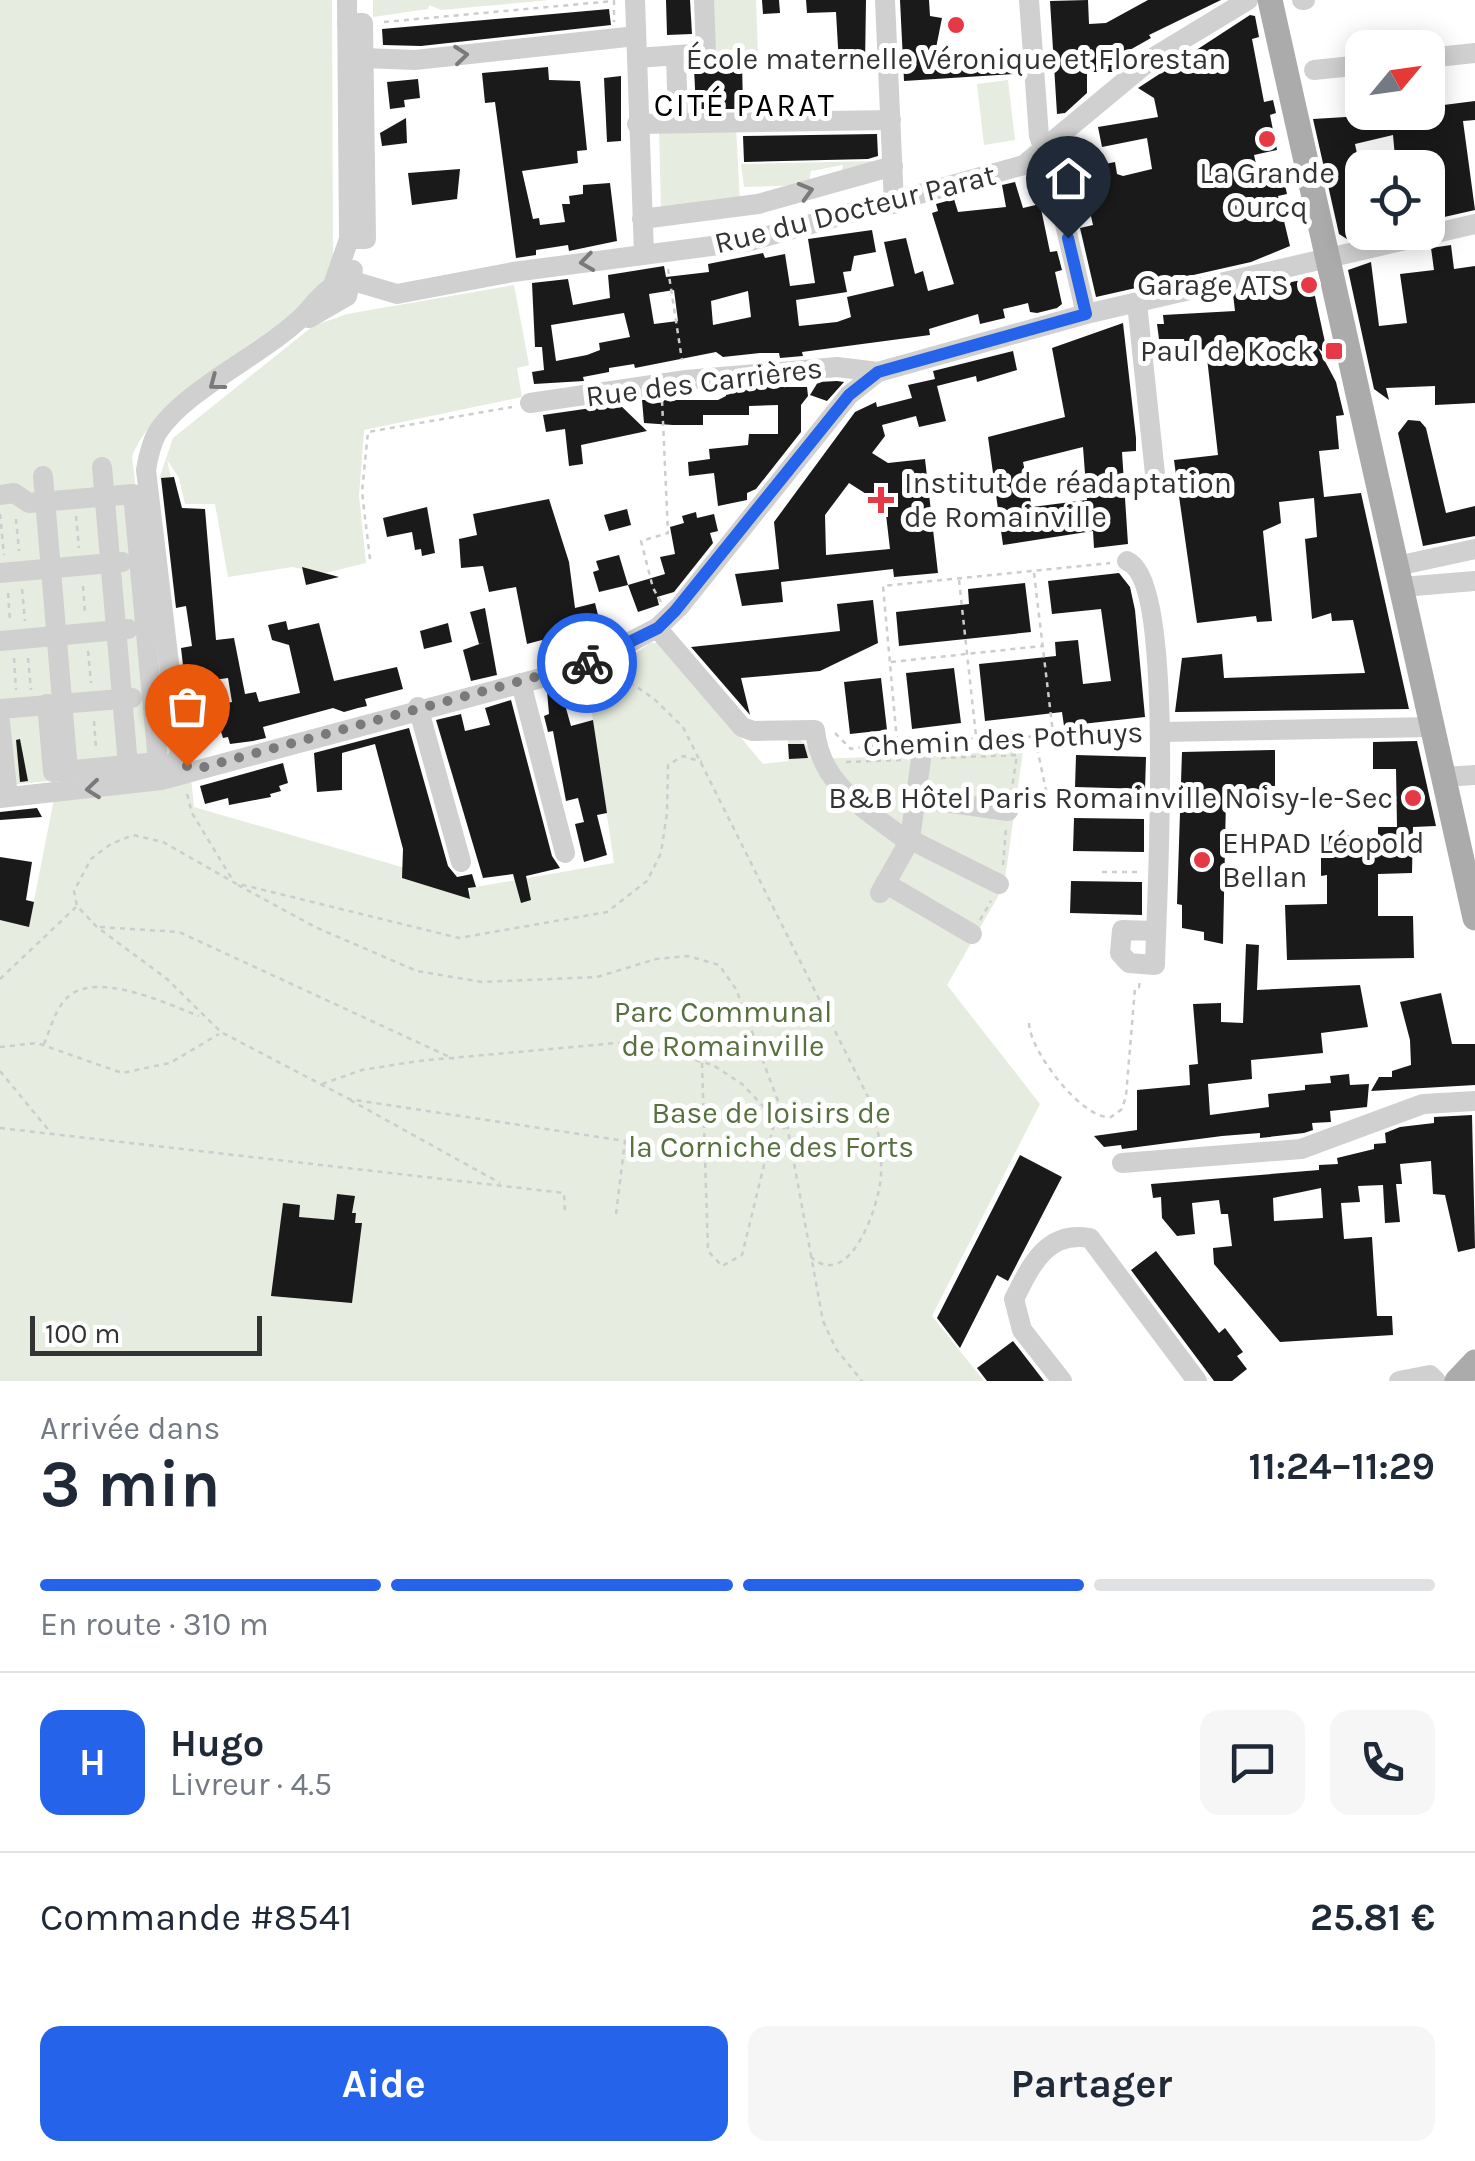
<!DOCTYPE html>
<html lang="fr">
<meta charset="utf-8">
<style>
:root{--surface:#fff;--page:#f6f6f7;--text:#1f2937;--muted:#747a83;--line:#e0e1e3;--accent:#2563eb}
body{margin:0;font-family:Karla,sans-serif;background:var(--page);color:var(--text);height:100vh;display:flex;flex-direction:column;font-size:38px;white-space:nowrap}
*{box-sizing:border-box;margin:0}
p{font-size:32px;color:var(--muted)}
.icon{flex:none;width:55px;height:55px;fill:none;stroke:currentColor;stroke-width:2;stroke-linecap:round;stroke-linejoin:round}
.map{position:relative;height:1381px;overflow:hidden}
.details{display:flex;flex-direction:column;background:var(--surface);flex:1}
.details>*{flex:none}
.needle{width:65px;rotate:61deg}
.tools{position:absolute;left:1345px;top:30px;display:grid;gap:20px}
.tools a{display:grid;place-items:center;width:100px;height:100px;border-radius:20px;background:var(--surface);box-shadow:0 5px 25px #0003;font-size:50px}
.scale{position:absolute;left:30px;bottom:25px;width:232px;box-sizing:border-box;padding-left:10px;border:5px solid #333;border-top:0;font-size:28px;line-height:35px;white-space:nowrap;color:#333;-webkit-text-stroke:8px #fff;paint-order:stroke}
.pin{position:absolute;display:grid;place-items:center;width:85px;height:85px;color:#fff;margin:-102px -42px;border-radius:50% 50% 50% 0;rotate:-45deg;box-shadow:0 0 10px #0007}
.pin .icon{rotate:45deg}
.courier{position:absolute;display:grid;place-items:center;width:100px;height:100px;margin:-50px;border:8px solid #2563eb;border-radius:50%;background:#fff;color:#222;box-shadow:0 2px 12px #0007}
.overview em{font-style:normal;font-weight:700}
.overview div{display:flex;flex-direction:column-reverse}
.overview{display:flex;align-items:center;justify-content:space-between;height:170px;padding:0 40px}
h1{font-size:65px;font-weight:700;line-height:75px}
.bar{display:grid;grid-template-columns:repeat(4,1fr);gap:15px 10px;align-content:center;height:120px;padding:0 40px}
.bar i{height:12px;border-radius:8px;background:var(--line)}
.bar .on{background:var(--accent)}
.bar p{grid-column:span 4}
.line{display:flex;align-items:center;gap:25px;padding:0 40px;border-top:2px solid var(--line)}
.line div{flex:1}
.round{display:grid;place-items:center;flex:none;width:105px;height:105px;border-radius:20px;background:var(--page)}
.action{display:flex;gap:20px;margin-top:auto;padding:20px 40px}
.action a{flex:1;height:115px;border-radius:20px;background:var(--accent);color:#fff;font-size:40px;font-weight:700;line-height:115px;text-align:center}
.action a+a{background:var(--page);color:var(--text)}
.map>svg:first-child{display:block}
</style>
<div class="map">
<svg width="1475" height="1381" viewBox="0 0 1475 1381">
<rect width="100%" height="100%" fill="#fff"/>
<!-- green -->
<g fill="#e6ecdf">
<path d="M0,0H332L333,259L322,290L305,306C259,340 147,405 132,458L163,690L156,692L157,699L163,698L171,753L144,771L0,786Z"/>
<path d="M373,0H550L441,10L429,5L428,9L373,17Z"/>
<path d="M711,0H756L758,54H712Z"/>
<path d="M1008,80L1015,140L984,145L977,84Z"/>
<path d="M736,127L740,202L661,212L659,128Z"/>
<path d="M878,161L841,176L843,165L811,171L808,185L744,187L741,164Z"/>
<path d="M514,285L529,365L517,368L522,397L364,430L359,496L366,563L325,573L292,567L228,577L215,504H185L179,478L167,460L171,477L159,479L173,438L313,326L347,314Z"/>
<path d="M650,643H662L763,764L788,761V738H798L809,747L810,758L818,759L1023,751L1004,886L947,985L1040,1104L932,1316L984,1381H0V920L29,926L54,799L191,778L194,807L405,868L403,878L470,898V888L614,863L586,673L636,653Z"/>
</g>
<!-- building -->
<g fill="#1a1a1a" fill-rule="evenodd">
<path d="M666,0H690L692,34L667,35Z"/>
<path d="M762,0H779L780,13L763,14Z"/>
<path d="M806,0H866L865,65H839L836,12L807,13Z"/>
<path d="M900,0H929L930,16L942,18L934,58L996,53L997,60L1013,59L1014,74L904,81Z"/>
<path d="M1088,0L1089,24L1106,23L1148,0H1221L1149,35L1151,38L1121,55V66L1115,72H1087V93L1065,113L1057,114L1050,1Z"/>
<path d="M609,9L611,25L421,46L383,45L382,29Z"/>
<path d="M1250,15L1255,16L1259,37L1252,39L1264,102L1273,100L1276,113L1270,115L1277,150L1254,155L1259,177L1282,172L1287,194L1278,196L1290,246L1251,262L1096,297L1080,228L1093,225L1083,181L1070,184L1065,167L1080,164L1081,169L1115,162L1117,174L1123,176L1152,169L1147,138L1102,147L1098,127L1158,117L1154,98L1138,88Z"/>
<path d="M716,61H742L743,109H696L694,68Z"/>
<path d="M548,67L549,80L580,81L587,150L577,151L578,163L522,171L533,219L539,218L540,225L565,222L562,204H570L569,196L583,194V185L610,183L617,241L569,251L568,245L536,250V255L516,258L495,102L485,103L482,73Z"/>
<path d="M621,76V141L607,142L604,78Z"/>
<path d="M418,79L420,98L404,100L405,107L390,109L387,82Z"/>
<path d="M1475,101V120L1463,121L1475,210L1431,220L1428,168H1396L1393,135L1355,144L1362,178V236L1347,239L1339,234L1313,119L1428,112V107Z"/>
<path d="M406,118L407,143L382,146L380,133Z"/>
<path d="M877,134L878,156L868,159L744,162L743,136Z"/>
<path d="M460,169L457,199L412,205L408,173Z"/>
<path d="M1015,182L1023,208L1040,204L1050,252L1057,251L1062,270L1055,272L1062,304L1057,308L1037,313L1030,312L1028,303L1003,309L1005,318L980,324L978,314L929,329L930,335L802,352L803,356L780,358L779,353H760L723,357L716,352L635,368L634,364L609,368V372L583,377L584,381L534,384L532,372L544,370L542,347H535L532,283L568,279L573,305L610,298L608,275L664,266L666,277L709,272L708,264L763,253L765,258L785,254L790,286L815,283L808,239L872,230L876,252L854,256L851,271L843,272L847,292L796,300L799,326L837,322L851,317L847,297L894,286L884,242L906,238L915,274L923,271L928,291L954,284L932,213L938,211L936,204L954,199L958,212L1006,207L1002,185ZM674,290L678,321L654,324L649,294ZM748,291L751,317L713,325L711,301ZM624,313L630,337L599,343L600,350L587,355L556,361L551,325Z"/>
<path d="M1451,245L1454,269L1475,266V403L1435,405V386L1386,388L1389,400L1374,389L1348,270L1371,262L1379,326L1407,323L1400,274L1434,270L1431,248Z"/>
<path d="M1311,278L1328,356L1318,348L1336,382L1344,415L1336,416L1339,449L1319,451L1324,497L1361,493L1409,709L1175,712L1182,658L1222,654L1224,678L1365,673L1353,620L1332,621L1331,613L1312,619L1305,539L1317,537L1314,498L1279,502L1281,523L1263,531L1272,621L1257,622L1256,616L1197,623L1176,475L1174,460L1218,455L1206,349L1186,352L1184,339H1159L1157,324H1164L1163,315L1235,311L1233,294Z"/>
<path d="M1123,323L1136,438V451L1122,452L1128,544L1094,548L1093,531L1003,545L988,437L1065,417L1052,348ZM1083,447L1087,500L1032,507L1023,462Z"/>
<path d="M1013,351L1017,370L977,382L976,376L937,386L946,421L919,427L916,416L882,425L885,436L872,453L888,463L925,459L938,573L894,577L893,569L781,582L783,602L742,606L735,574L779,569L774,522L855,412L876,402L877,407L912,398L908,385L935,379L933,371ZM849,483L885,506L890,549L826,555L825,515Z"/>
<path d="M818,382L837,381L844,382L827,401L810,395Z"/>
<path d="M766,387H807L808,396L801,405V432L756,489L747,493V500L718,506L714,473L689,476L688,462L710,459L709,449L748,445L749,434H778V405L749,406V415H703V425H673L644,423L642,400H718L726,396V391Z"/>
<path d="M619,404L647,431L581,445L583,464L569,466L565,429L546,432L543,415Z"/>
<path d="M1408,420L1420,421L1426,428L1446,513L1475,506V536L1423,546L1398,433Z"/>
<path d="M174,477L182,508L205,509L216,640L234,638L245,694L256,692L259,702L300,693L289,645L272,640L268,625L286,621L288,630L319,623L334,681L397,667L403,689L365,699L367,706L358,708L344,712L333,708L263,727L266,738L253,741L230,744L228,737L223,738L217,719L194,723L192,710L232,702L228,678L198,682L200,698L187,700L181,648L192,646L186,606L176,608L161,478Z"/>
<path d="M549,499L569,562L575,608L595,603L598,615L581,622L588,648L548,660L542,640L527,644L516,587L489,592L483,566L461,568L459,539L477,535L473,514Z"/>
<path d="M427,507L435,553L422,556L421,549L415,550L412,532L387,537L383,518Z"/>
<path d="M627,509L631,525L609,531L604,515Z"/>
<path d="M696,512L697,518L714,514L718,531L710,533L713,543L674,592L657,597L659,605L638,612L628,585L665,574L660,557L675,554L670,527L684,523L682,516Z"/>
<path d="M619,555L628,585L599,592L593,572L599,570L596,561Z"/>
<path d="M302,567L339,577L306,585Z"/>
<path d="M1119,573L1130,587L1135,610L1145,717L1064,726L1062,712L985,721L979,664L1056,656L1055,642L1078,640L1083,684L1111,681L1101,609L1052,614L1048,581Z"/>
<path d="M1025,583L1031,632L899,646L896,612L969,604L968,589Z"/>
<path d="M873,600L878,643L820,671L741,678L750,715L691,647L840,631L837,604Z"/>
<path d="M485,608L497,675L471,681L463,650L485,642L479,644L470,612Z"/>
<path d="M448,623L452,642L424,649L420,631Z"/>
<path d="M954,668L961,723L912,729L906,673Z"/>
<path d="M881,678L887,730L850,734L844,682Z"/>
<path d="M560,687L571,726L593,720L607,813L597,815L607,855L584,862L575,824L584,822L578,798L566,801L553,731L548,732L544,716L549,714L547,691Z"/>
<path d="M511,700L552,856L560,868L526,876L531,900L521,903L513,874L483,878L436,720L461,714L465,731L490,725L485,708Z"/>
<path d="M409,728L448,866L457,877L472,874L476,887L468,888L470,899L402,878L403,849L375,744L342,753V790L317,792L314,753Z"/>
<path d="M20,739L28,781L20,782L16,740Z"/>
<path d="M1417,741L1436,826L1413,827L1412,873L1378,874V916H1413L1414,958L1287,960L1285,905L1327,904V875L1321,876V855L1327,854V836L1378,835V827H1397L1396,769H1373V742Z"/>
<path d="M788,744H804L808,758L789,759Z"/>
<path d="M1275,750V786H1265V796L1226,798L1223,944L1204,940V932L1182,928V905L1177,904L1182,752Z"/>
<path d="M1076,755L1146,757L1145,789L1075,787Z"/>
<path d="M283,763L288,783L279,786L281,791L270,794L271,797L229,805L228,798L205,804L200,786Z"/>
<path d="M37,808L42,817L0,820V812Z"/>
<path d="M1074,818L1144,819V852L1073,851Z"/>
<path d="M0,857L32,862L26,900L34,902L29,927L0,920Z"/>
<path d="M1071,881L1142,882V915L1070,913Z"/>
<path d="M1246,944L1259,945L1257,990L1360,985L1368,1027L1321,1033L1323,1053L1251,1060L1252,1079L1208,1084L1210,1115L1269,1107L1268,1094L1305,1090V1085L1331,1083L1330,1076L1349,1074L1350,1085L1369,1084L1367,1107L1330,1111L1331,1122L1312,1123L1313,1130L1304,1133L1260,1138V1133L1222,1136L1122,1149L1121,1145L1104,1147L1094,1136L1137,1130V1090L1190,1085L1189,1065L1198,1064L1193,1004L1221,1003V1022L1243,1023Z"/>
<path d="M1441,993L1452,1044H1475V1085L1371,1091L1379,1077H1392V1071L1411,1065L1410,1040L1400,1002Z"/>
<path d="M1472,1115L1475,1248L1458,1252L1445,1195L1433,1194L1431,1161L1400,1164L1402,1184H1396L1400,1222L1385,1223L1383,1185L1358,1186L1360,1202L1341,1203L1344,1239L1372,1237L1377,1316H1392L1393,1335L1280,1342L1214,1264L1213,1248L1232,1246L1228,1214H1221L1219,1200L1192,1203L1195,1234L1177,1236L1162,1218L1161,1197L1153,1198L1151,1184L1319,1170V1165L1338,1164L1337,1158L1374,1149V1144L1386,1143L1385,1133L1400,1127L1434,1123V1117ZM1321,1188L1323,1218L1274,1221L1273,1198Z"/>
<path d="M1020,1155L1062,1177L1008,1281L997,1275L960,1348L937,1318Z"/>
<path d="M337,1194L355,1196L352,1213H356L355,1223H362L352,1303L271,1296L283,1203L300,1205L299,1217L334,1220Z"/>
<path d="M1156,1251L1219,1333L1225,1328L1243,1352L1237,1356L1247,1369L1232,1381H1214L1131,1270Z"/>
<path d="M1013,1341L1044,1381H987L977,1368Z"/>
</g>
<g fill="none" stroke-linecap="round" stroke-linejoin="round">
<!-- path -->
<g stroke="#cdcdcd" stroke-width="2.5" stroke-dasharray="5 5" stroke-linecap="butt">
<path d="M384,22L614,1V22"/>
<path d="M668,269L682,360"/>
<path d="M0,514L4,555"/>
<path d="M76,516L79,548"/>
<path d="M16,519L19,551"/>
<path d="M370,559L362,492L368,432L512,407"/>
<path d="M1034,573L1053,733"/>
<path d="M959,580L976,736"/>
<path d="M83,586L85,613"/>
<path d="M22,589L25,621"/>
<path d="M8,593L10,620"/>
<path d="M661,602L653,588L641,541L668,533L662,400"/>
<path d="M88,651L91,683"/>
<path d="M14,658L16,690"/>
<path d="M28,658L31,690"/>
<path d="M891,662L1042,646"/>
<path d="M613,671L653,698L683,727L872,1105C878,1129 882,1150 881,1175C880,1203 850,1294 810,1256"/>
<path d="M94,721L96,748"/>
<path d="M835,733L851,749L897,741L1140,733"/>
<path d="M1035,738L1048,800L1056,805L1140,809"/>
<path d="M897,741L883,586L1110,563"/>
<path d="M941,758L1017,755L1011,795"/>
<path d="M846,762L903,760"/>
<path d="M187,794L192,813L232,879"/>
<path d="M1003,865L1006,828"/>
<path d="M1102,872H1142"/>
<path d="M238,885L315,927L417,971L482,982L597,977L656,959L688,956L719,965L736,989L787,1125L823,1321L836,1349L862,1381"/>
<path d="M980,920L991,901"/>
<path d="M100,927L179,932L454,1059"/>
<path d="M0,979L76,907"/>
<path d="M1029,1023C1029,1050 1083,1121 1111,1117L1122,1109L1126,1096L1135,988L1139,987L1140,980"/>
<path d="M44,1044C50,1030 54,1013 64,1001C91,967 167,1004 199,1016"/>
<path d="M0,1047L37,1043L122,1073L170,1063L219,1034"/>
<path d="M702,1063L708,1251L722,1266L742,1255L775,1120"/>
<path d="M0,1071L51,1133"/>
<path d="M322,1084L362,1070L418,1061L628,1042L713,1065L742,1084L786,1130"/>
<path d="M350,1100L500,1183"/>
<path d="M0,1128L564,1193L565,1212"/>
<path d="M616,1214L625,1141L349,1099L221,1032L167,979L97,927L77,906L74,891L91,859L111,844L133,835L163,842L235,883L459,938L607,912L647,881L661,853L667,813L668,765L683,756L702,762"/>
</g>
<!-- minor -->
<g stroke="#d0d0d0" stroke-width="20">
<path d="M635,0L644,254"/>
<path d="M885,0L894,204"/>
<path d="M1029,0L1039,136L1053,173L1086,314"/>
<path d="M1302,0H1305"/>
<path d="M347,23H363L366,239H349"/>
<path d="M676,55L678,123"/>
<path d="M364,58L415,60L636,36"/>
<path d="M637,58L706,53L704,0"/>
<path d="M1428,58L1475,53"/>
<path d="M1314,70L1362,65"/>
<path d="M637,124L891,120"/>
<path d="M642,219L758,204L893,166"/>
<path d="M353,281L397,294L513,272L750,241L1024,165L1154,57L1248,0"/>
<path d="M333,285L349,239L347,0"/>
<path d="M1137,303L1155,474"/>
<path d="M309,318L347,296L353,270"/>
<path d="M530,403L686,380L837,367L878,372"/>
<path d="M102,467L128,765"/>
<path d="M43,476L68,771"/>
<path d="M0,495L14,493L29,503L133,494L158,762L53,772L47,704"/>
<path d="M1127,561C1177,580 1156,907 1155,965L1129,963L1120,953L1122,930L1156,931"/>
<path d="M1397,566L1475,549"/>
<path d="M0,573L122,562"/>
<path d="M1402,587L1475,581"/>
<path d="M657,628L742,727L753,731L815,730C820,783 862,807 902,837"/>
<path d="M0,641L128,629"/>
<path d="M521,683L565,853"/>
<path d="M418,707L461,862"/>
<path d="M0,709L132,698"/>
<path d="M0,722L8,797"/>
<path d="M1162,732L1433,727"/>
<path d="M1444,777L1475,775"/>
<path d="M162,779L180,755L146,470C148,458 151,444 157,433C184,390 266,353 304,315C317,301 331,280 353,281"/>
<path d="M0,798L161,780L571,670L597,659L657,628L680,606L849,395L878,372L1086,314L1475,224"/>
<path d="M916,798L1008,811"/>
<path d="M911,832L921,759"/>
<path d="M917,843L999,884"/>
<path d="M885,883L972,934"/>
<path d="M880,893L906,847"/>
<path d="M1122,1163L1301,1149L1423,1104L1475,1101"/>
<path d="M1062,1381L1022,1330L1014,1299C1031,1266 1046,1230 1090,1238L1197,1381"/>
<path d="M1399,1381L1430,1375L1436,1381"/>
</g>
<!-- major -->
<g stroke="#ababab" stroke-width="25">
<path d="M1270,0L1475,918"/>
<path d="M1457,1381L1475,1362"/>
</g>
</g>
<!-- one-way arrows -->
<defs><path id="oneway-chevron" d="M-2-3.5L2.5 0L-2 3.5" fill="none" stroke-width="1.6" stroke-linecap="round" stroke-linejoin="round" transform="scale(2.5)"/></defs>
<g stroke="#7a7a7a">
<use href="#oneway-chevron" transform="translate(461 55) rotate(-6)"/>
<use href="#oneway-chevron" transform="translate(806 191) rotate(-16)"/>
<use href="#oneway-chevron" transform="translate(587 262) rotate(172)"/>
<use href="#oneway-chevron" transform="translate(216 383) rotate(143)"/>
<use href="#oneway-chevron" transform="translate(93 789) rotate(174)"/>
</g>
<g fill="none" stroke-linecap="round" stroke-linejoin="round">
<!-- done -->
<path stroke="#7a7a7a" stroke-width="10" stroke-dasharray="0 18" d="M187,766L197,769L587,663"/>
<!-- route -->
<path stroke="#2563eb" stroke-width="12" d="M587,663L658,628L675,611L849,395L878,372L1086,314L1068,238"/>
</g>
<!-- markers -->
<g fill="#e63946" stroke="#fff" stroke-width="4">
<circle cx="956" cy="25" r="10"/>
<circle cx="1267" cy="139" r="10"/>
<circle cx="1309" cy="285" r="10"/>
<rect x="1324" y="341" width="20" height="20" rx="5"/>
<path d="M876 485h10v10h10v10h-10v10h-10v-10h-10v-10h10z"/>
<circle cx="1413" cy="798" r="10"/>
<circle cx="1202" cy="860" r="10"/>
</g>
<g text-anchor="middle" stroke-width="10" stroke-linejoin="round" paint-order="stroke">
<!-- poi labels -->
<g font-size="30" fill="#333" stroke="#fff" text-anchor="end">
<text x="956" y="69" text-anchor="middle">École maternelle Véronique et Florestan</text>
<text x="1267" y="183" text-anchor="middle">La Grande<tspan x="1267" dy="34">Ourcq</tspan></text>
<text x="1289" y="295">Garage ATS</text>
<text x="1314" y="361">Paul de Kock</text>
<text x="904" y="493" text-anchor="start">Institut de réadaptation<tspan x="904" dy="34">de Romainville</tspan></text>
<text x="1393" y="808">B&amp;B Hôtel Paris Romainville Noisy-le-Sec</text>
<text x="1222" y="853" text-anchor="start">EHPAD Léopold<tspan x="1222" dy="34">Bellan</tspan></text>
</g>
<!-- street labels -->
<g font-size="30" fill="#333" stroke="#fff">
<text transform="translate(855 209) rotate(-14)" y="10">Rue du Docteur Parat</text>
<text transform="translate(704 382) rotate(-7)" y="10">Rue des Carrières</text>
<text transform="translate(1003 739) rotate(-3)" y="10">Chemin des Pothuys</text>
</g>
<!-- park labels -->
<g font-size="30" fill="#56703f" stroke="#fff">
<text x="723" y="1022">Parc Communal<tspan x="723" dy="34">de Romainville</tspan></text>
<text x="771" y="1123">Base de loisirs de<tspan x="771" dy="34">la Corniche des Forts</tspan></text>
</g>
<!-- neighbourhood labels -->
<g font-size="32" letter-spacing="2.5" fill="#000" stroke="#fff">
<text x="745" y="116">CITÉ PARAT</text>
</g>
</g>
</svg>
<div class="tools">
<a><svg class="needle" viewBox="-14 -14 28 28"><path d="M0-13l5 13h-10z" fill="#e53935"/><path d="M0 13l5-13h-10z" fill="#747a83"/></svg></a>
<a><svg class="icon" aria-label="locate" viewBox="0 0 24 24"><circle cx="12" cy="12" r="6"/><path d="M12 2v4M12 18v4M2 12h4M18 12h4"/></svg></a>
</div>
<div class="scale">100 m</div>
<div class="pin" style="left:187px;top:766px;background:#ea580c"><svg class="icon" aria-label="bag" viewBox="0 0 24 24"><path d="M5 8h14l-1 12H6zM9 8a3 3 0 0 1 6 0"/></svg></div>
<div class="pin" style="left:1068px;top:238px;background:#1f2937"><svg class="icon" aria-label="home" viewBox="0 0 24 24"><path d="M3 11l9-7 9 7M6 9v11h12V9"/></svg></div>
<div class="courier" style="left:587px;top:663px"><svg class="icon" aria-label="bike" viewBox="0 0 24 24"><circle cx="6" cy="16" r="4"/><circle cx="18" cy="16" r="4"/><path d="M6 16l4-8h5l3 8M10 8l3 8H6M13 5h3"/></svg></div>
</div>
<section class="details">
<div class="overview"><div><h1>3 min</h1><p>Arrivée dans</p></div><em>11:24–11:29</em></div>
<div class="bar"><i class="on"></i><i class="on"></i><i class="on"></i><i></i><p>En route · 310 m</p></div>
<div class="line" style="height:180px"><b class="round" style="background:var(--accent);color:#fff">H</b><div><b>Hugo</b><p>Livreur · 4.5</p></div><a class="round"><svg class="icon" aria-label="chat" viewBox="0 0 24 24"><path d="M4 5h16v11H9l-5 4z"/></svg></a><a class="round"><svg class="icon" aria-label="phone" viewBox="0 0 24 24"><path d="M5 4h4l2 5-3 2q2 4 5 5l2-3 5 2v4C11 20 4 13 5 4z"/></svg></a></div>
<div class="line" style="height:130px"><div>Commande #8541</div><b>25.81 €</b></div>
<div class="action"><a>Aide</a><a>Partager</a></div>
</section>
